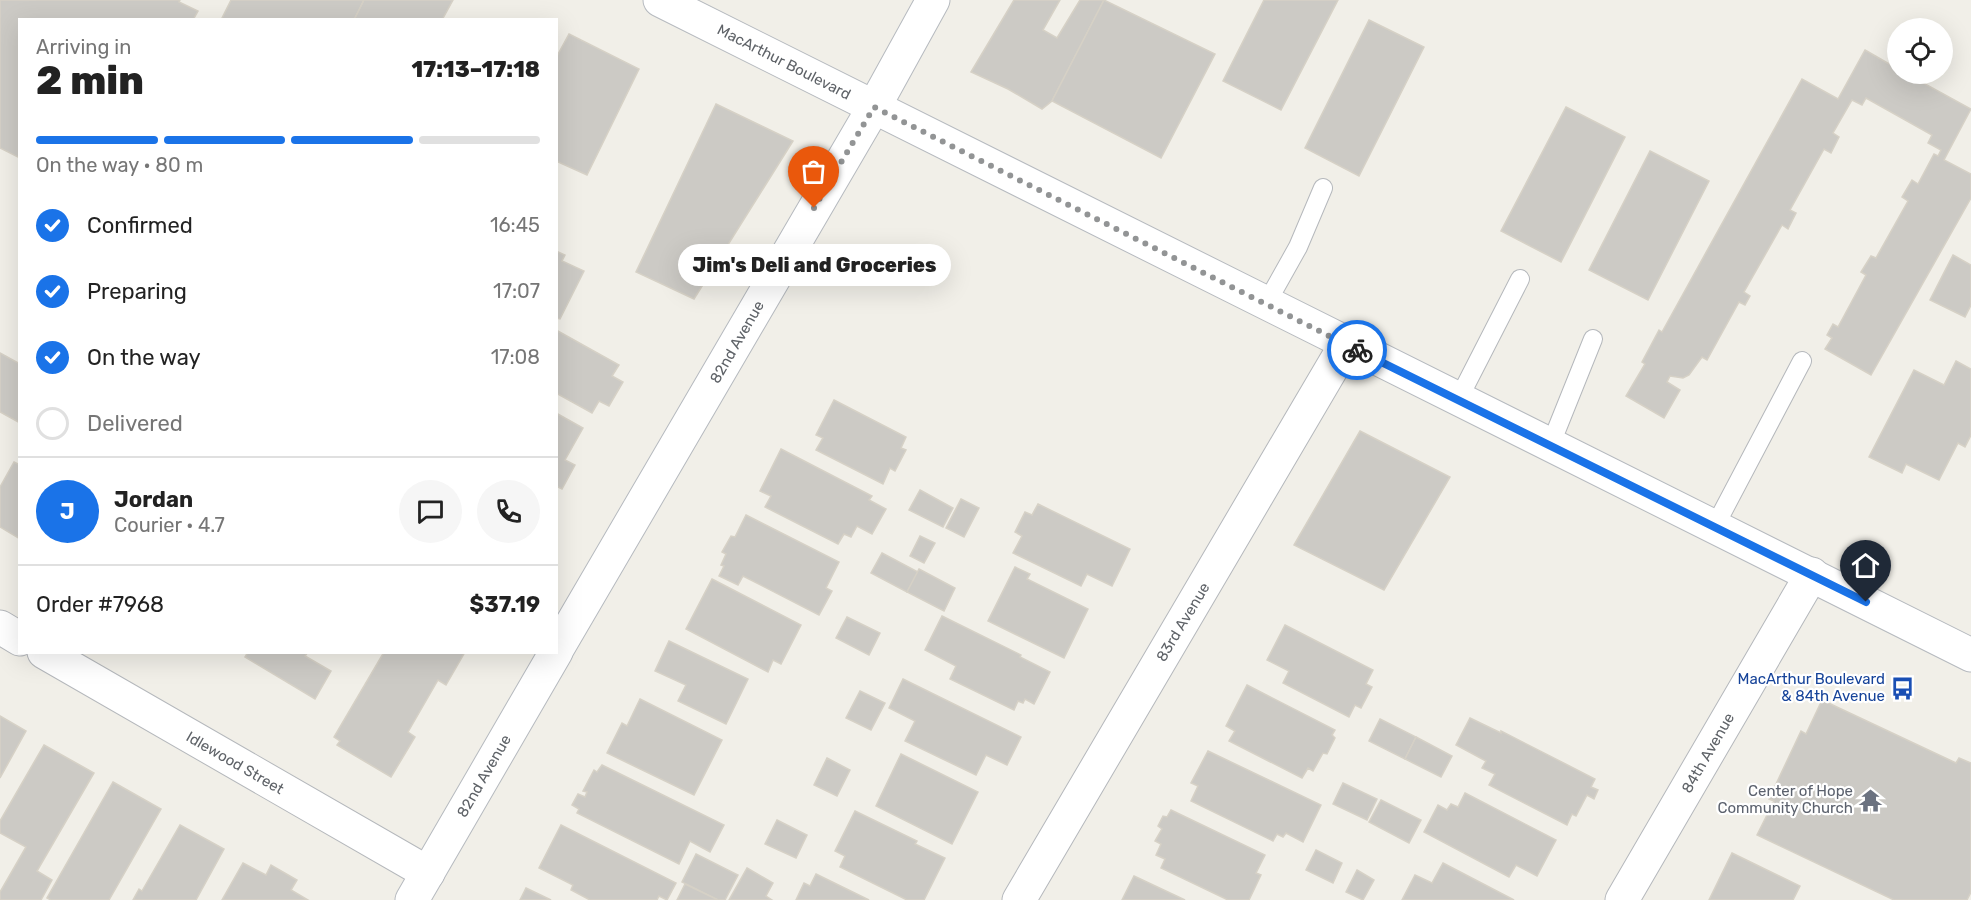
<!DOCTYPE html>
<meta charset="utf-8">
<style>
:root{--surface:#fff;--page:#f6f6f6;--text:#222;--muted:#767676;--line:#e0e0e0;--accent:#1a73e8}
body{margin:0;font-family:Rubik,sans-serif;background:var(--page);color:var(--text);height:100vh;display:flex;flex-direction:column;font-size:22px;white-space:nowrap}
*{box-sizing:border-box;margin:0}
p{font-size:20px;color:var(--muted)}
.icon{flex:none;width:33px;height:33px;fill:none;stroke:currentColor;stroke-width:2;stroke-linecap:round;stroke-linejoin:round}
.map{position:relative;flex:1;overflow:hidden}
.side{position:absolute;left:18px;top:18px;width:540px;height:636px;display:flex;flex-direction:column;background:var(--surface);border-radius:0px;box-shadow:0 6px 24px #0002}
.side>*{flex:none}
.tools{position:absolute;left:1887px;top:18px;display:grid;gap:12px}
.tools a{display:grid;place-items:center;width:66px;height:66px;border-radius:50%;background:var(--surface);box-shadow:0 6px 24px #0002;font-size:30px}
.pin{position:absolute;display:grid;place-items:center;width:51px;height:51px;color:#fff;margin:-62px -26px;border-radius:50% 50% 50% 0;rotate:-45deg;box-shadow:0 0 6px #0007}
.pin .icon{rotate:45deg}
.courier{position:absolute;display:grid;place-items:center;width:60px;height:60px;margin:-30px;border:4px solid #1a73e8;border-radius:50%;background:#fff;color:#222;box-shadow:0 2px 8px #0007}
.bubble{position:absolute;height:42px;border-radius:21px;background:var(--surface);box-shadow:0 6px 24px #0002;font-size:20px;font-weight:800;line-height:42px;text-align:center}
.headline em{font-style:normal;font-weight:800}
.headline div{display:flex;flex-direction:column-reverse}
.headline{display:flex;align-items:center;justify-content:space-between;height:102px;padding:0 18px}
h1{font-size:39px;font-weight:800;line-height:45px}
.bar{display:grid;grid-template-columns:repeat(4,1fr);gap:9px 6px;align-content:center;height:72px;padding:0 18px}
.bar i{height:8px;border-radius:4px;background:var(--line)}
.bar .on{background:var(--accent)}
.bar p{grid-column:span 4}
.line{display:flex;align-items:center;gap:15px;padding:0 18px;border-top:2px solid var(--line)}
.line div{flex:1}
.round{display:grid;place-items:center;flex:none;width:63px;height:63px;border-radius:32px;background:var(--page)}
ol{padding:0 18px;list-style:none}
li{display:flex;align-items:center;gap:18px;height:66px}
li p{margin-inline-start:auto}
li .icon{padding:6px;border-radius:50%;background:var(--accent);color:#fff;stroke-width:4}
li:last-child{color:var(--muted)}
li i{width:33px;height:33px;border:3px solid var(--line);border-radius:50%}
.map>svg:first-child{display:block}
</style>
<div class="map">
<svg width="1971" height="900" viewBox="0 0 1971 900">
<rect width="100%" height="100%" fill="#f1efe8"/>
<!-- building -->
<g fill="#cccac5" stroke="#d6d1c6" stroke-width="1.5">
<path d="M0,0H180L179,2L198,11L193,20H20V158L0,148Z"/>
<path d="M231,0H364L354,20H221Z"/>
<path d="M364,0H453L442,20H354Z"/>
<path d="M1014,0H1060L1043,30L1057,38L1080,0H1104L1052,101L1042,109L1008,89L971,72Z"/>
<path d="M1104,0L1215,54L1161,158L1052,101Z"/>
<path d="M1264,0H1338L1281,110L1223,81Z"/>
<path d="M1369,20L1424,47L1359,176L1305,148Z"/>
<path d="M569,34L639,69L587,175L556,161V58Z"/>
<path d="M1865,50L1898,69V74H1907L1971,109L1944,160L1971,174V198L1871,375L1825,349L1832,338L1827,335L1833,324L1838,327L1866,275L1861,272L1871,256L1876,258L1908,201L1902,197L1912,180L1918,184L1934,154L1938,156L1941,150L1928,143L1932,135L1866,98L1862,105L1852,100L1833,133L1839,137L1831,153L1824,149L1790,210L1796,213L1788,229L1782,225L1744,292L1750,296L1745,305L1739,302L1707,360L1702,357L1689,375L1683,378L1670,376L1667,382L1680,390L1664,418L1626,396L1645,364L1642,362L1659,330L1662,332L1802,79L1838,99Z"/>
<path d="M716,104L793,141L694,299L636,272Z"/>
<path d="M1566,107L1625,137L1561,262L1501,231Z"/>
<path d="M1650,151L1709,181L1648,300L1589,270Z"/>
<path d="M556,251L565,255L562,261L584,271L560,319L556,318Z"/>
<path d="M1953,255L1971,265V305L1965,317L1930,300Z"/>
<path d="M556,330L619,365L612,376L623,382L609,406L599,401L592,413L556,393Z"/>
<path d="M0,353L20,364V423L0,412Z"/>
<path d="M1956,361L1971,369V435L1965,447L1958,443L1939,480L1906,464L1902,473L1869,457L1914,370L1944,385Z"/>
<path d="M834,400L906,437L901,448L906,450L895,471L890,468L883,484L816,450L823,438L816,435Z"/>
<path d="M556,413L583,428L565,460L575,465L562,489L556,486Z"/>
<path d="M1360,431L1450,477L1384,590L1294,545Z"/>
<path d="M781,449L872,496L869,500L886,509L872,534L857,526L851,537L844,534L838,544L765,507L771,496L760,491Z"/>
<path d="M14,462L20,465V539L0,527V487Z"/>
<path d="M920,490L953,508L943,527L909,510Z"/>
<path d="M961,499L979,508L964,537L946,528Z"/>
<path d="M1038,504L1130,549L1112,586L1087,574L1081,586L1013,553L1022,536L1015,532L1025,512L1032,515Z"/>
<path d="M746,515L839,562L826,588L832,591L819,615L743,576L738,585L719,576L724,566L721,565L726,554L722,552L731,536L735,537Z"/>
<path d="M920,536L935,543L924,563L910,556Z"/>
<path d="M882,553L918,572L907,592L871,573Z"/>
<path d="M1015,567L1030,574L1027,579L1088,609L1064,658L988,621Z"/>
<path d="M919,569L955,588L944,611L907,592Z"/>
<path d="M712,579L801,625L781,664L773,660L768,672L686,629Z"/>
<path d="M942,616L1021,655L1020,657L1050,672L1034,704L1025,699L1023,703L1018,701L1014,710L950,679L956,666L925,650Z"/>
<path d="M847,617L880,633L869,655L836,638Z"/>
<path d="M1285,625L1373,670L1366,684L1372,687L1361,708L1355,705L1349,717L1283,683L1289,671L1267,660Z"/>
<path d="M669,641L748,679L726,724L678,701L686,685L655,671Z"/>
<path d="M248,652H308L305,656L331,671L315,699L245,657Z"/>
<path d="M384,652H465L446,685L438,680L408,732L415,737L391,777L337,745L340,741L334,737Z"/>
<path d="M903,679L1021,737L1007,765L986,755L976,775L905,741L915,721L889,708Z"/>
<path d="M1247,685L1335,730L1332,735L1335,738L1327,754L1323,753L1313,771L1308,768L1302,778L1229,741L1235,731L1226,726Z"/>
<path d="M860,691L885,703L871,730L846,718Z"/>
<path d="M640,699L722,740L694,795L607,753L622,723L627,726Z"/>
<path d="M1822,700L1956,763L1959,758L1971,763V892L1967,900H1894L1757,835L1774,801L1769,799L1801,731L1806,734Z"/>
<path d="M0,716L26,731L0,778Z"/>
<path d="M1470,718L1501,733V731L1595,779L1591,787L1598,790L1594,799L1587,795L1576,816L1572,814L1567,825L1489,785L1495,774L1482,768L1486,761L1456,745Z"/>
<path d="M1380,719L1416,737L1405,759L1369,741Z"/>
<path d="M1416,737L1452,756L1441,777L1405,759Z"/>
<path d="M44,745L94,773L37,871L52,880L41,900H0V892L26,847L0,833V821Z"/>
<path d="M1208,751L1321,805L1303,842L1286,833L1283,837L1277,834L1273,841L1191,801L1198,786L1191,783Z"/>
<path d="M901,754L978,792L952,844L876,806Z"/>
<path d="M827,758L850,770L837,796L814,785Z"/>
<path d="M602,765L724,825L710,852L690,841L679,864L577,813L579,809L572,805L578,794L585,797L587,792L583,791L594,770L597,772Z"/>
<path d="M113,782L161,809L109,900H51L47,898Z"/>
<path d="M1343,783L1377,799L1367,820L1333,804Z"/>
<path d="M1465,793L1556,840L1537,876L1516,865L1509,877L1424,832L1438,805L1447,810L1451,804L1458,807Z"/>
<path d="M1381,800L1421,820L1409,843L1369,822Z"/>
<path d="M1171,810L1265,855L1256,873L1261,875L1249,900H1228L1161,868L1165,859L1156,855L1161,844L1155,841L1162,829L1158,826L1163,816L1167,817Z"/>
<path d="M855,811L917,841L915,844L945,858L924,900H907L840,867L845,856L835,851Z"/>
<path d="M777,820L807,835L796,858L765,844Z"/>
<path d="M180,825L224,849L196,900H133L139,889L142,891Z"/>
<path d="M561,825L676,883L667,900L659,896L657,900H590L571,890L573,885L539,868Z"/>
<path d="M1316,850L1342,863L1333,883L1306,870Z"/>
<path d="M1732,853L1800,886L1793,900H1709Z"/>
<path d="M696,854L738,875L725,900H718L682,882Z"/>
<path d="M243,863L266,875L271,865L297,880L291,890L308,900H222Z"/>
<path d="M1443,863L1514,900H1402L1415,875L1432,883Z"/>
<path d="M747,868L773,883L766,896L772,900H729Z"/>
<path d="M1357,870L1374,880L1363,900L1346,892Z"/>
<path d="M816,874L869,900H796L804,883L810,886Z"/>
<path d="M1134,876L1185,900H1122Z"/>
<path d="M685,884L718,900H677Z"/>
<path d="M526,888L551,900H520Z"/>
</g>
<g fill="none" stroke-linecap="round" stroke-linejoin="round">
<defs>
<g id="lane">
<path d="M1266,304L1298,247L1323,188"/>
<path d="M1458,400L1520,279"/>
<path d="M1550,446L1593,339"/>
<path d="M1715,526L1802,361"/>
</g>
<g id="street">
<path d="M0,627L20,639"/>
<path d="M44,652L428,873"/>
<path d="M1019,900L1346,344"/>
<path d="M1622,900L1812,574"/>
</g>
<g id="secondary">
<path d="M660,0L1971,655"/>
<path d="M556,651L874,107L933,0"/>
<path d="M412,900L556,652"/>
</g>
</defs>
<!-- lane casing -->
<use href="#lane" stroke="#b5b8bc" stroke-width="20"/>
<!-- street casing -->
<use href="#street" stroke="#b5b8bc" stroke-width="35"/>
<!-- secondary casing -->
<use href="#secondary" stroke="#b6babf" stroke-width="35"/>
<!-- lane -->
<use href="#lane" stroke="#fff" stroke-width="18"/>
<!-- street -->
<use href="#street" stroke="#fff" stroke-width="33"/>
<!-- secondary -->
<use href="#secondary" stroke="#fff" stroke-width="33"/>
</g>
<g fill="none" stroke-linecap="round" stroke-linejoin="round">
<!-- done -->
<path stroke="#929495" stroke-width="6" stroke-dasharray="0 10.8" d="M814,208L874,107L1357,350"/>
<!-- route -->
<path stroke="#1a73e8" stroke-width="8" d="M1357,350L1866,602"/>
</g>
<!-- icons -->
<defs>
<symbol id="bus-bare" viewBox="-9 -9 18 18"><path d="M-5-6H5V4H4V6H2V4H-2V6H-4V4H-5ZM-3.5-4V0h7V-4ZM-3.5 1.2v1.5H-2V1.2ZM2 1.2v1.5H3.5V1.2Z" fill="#1a4fb4" stroke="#fff" stroke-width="2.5" paint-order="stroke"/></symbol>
<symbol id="temple-bare" viewBox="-9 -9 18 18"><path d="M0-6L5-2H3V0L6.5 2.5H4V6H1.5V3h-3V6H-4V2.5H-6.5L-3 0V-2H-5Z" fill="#6b7280" stroke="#fff" stroke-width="2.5" paint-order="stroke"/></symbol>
</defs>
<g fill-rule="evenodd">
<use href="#bus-bare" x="1886" y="672" width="33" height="33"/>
<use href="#temple-bare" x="1854" y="784" width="33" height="33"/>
</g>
<g text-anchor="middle" stroke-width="4.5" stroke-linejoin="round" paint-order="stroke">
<!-- street labels -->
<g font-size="15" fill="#5f6368" stroke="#fff">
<text transform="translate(784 62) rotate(27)" y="5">MacArthur Boulevard</text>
<text transform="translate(737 342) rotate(-60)" y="5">82nd Avenue</text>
<text transform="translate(1183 622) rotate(-59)" y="5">83rd Avenue</text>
<text transform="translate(1708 753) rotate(-60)" y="5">84th Avenue</text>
<text transform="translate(235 763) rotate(30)" y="5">Idlewood Street</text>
<text transform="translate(484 776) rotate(-60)" y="5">82nd Avenue</text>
</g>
<!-- transit labels -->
<g font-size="15" fill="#164399" stroke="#fff" text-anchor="end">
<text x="1885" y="684">MacArthur Boulevard<tspan x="1885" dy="17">&amp; 84th Avenue</tspan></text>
</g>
<!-- worship labels -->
<g font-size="15" fill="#5b616d" stroke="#fff" text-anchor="end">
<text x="1853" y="796">Center of Hope<tspan x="1853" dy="17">Community Church</tspan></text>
</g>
</g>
</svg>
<div class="tools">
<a><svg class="icon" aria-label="locate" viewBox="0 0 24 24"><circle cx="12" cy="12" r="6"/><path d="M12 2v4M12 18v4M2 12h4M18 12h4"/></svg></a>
</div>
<div class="pin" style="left:814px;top:208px;background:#ea580c"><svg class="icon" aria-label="bag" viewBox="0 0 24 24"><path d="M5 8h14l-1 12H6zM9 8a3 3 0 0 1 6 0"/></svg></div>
<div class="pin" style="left:1866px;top:602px;background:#1f2937"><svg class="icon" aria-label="home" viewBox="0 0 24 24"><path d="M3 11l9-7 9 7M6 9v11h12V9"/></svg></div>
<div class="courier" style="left:1357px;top:350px"><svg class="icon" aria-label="bike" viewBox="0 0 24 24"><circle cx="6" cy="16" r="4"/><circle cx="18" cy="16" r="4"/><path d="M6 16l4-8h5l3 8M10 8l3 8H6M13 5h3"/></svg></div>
<div class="bubble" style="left:678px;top:244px;width:273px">Jim's Deli and Groceries</div>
<section class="side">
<div class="headline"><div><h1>2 min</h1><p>Arriving in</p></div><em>17:13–17:18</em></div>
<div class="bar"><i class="on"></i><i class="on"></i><i class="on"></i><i></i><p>On the way · 80 m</p></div>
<ol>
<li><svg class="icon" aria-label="check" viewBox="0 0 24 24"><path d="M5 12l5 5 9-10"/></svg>Confirmed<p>16:45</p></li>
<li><svg class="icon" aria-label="check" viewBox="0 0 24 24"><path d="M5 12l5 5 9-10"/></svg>Preparing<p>17:07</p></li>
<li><svg class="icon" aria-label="check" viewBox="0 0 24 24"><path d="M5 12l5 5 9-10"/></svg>On the way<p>17:08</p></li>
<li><i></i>Delivered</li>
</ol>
<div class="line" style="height:108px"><b class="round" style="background:var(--accent);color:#fff">J</b><div><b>Jordan</b><p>Courier · 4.7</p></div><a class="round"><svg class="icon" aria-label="chat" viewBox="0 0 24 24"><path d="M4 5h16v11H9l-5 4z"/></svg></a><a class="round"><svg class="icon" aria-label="phone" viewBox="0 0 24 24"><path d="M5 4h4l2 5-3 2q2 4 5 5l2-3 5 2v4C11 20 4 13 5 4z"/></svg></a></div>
<div class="line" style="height:78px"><div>Order #7968</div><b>$37.19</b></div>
</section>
</div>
